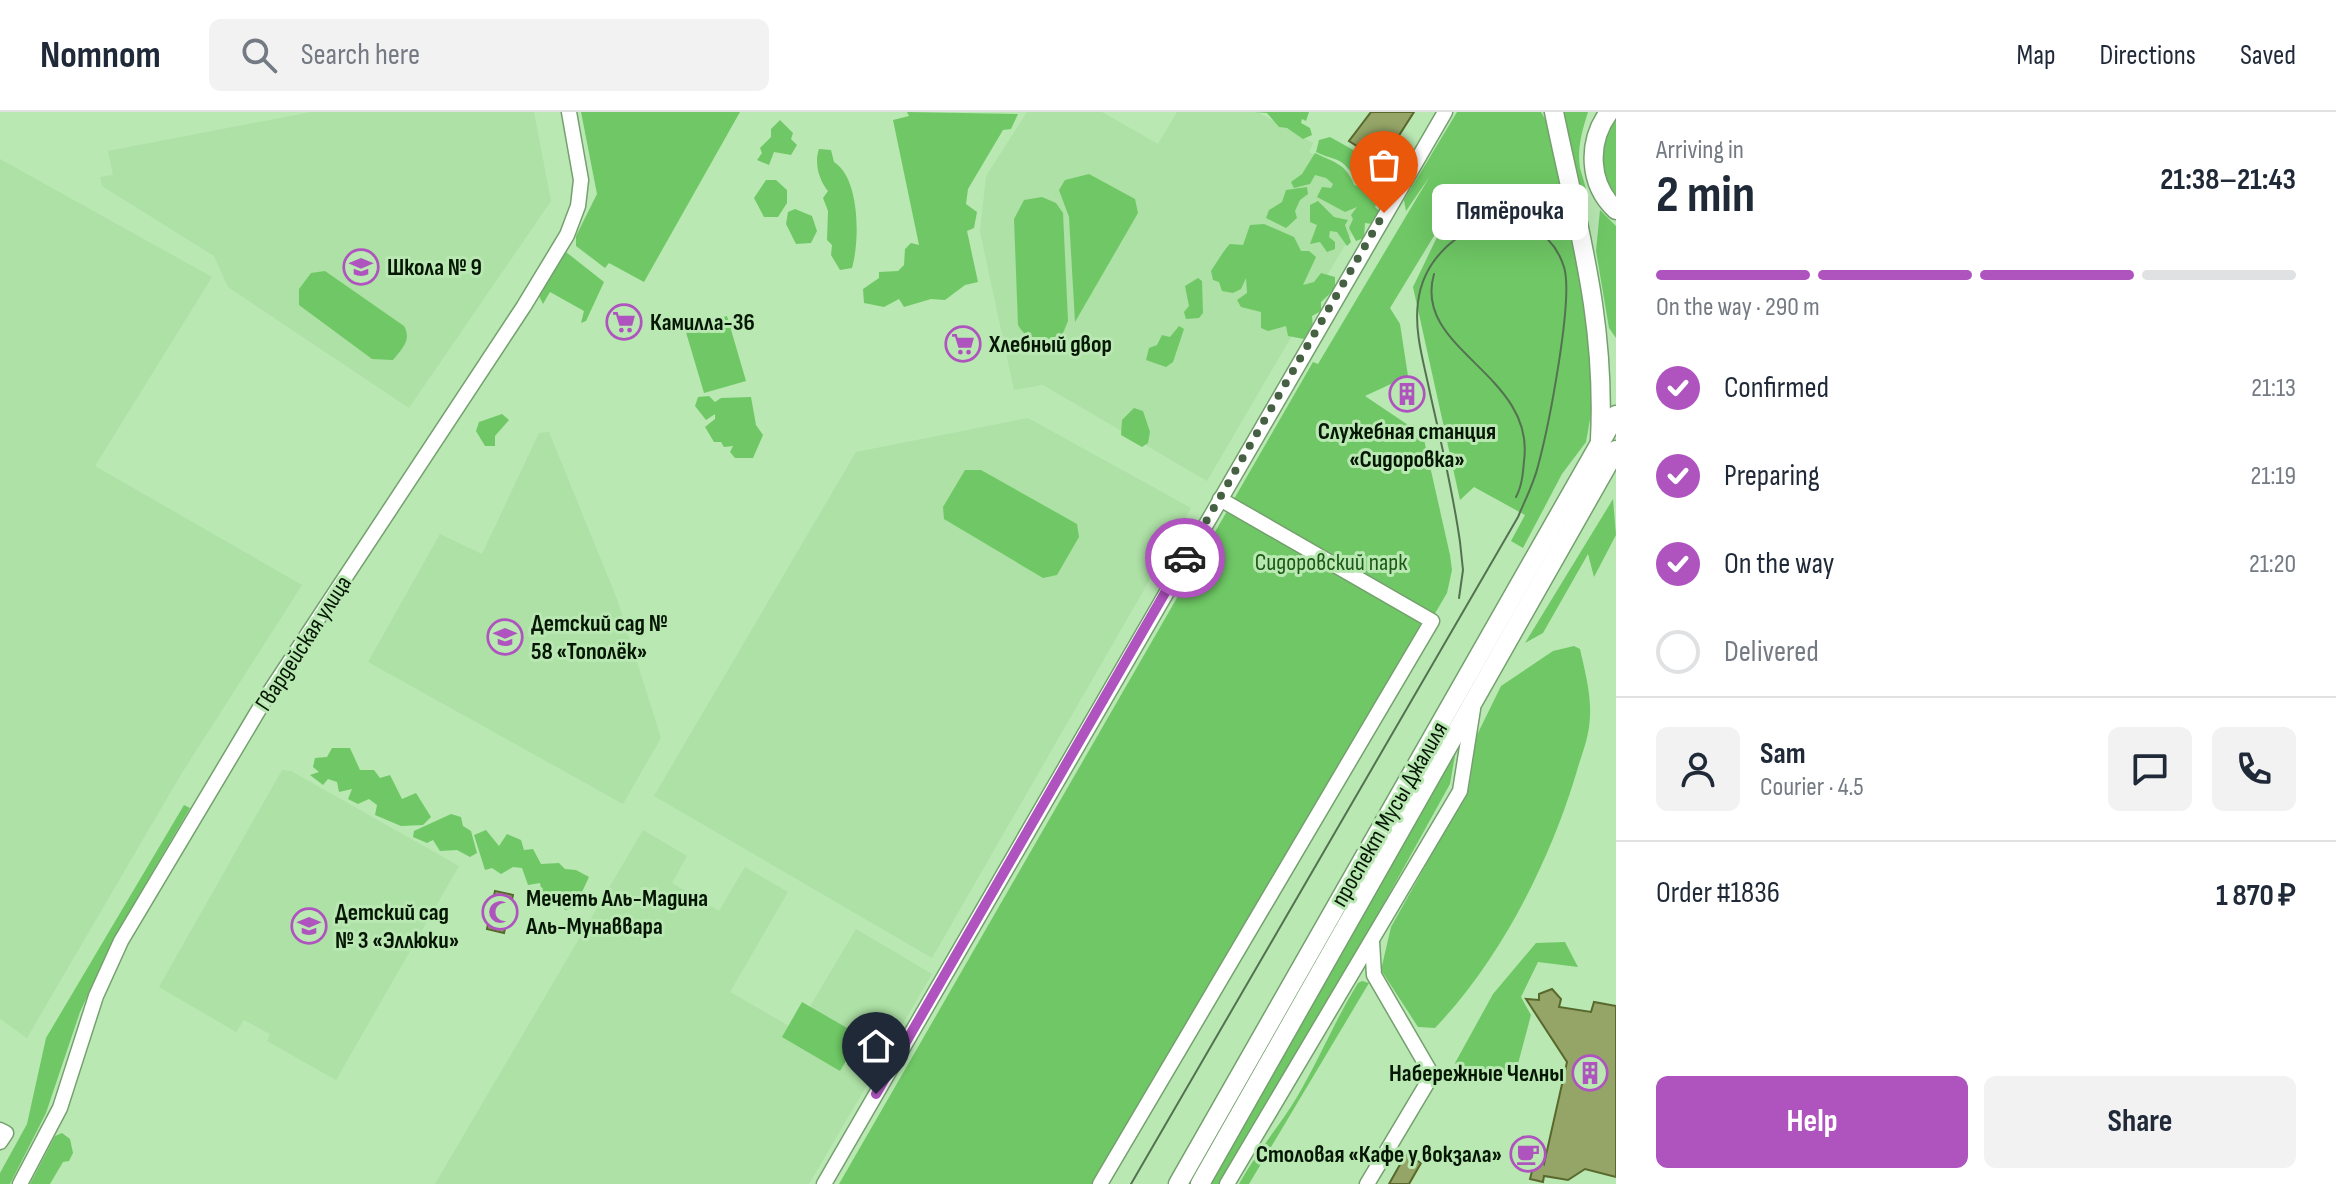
<!DOCTYPE html>
<meta charset="utf-8">
<style>
:root{--surface:#fff;--page:#f2f2f3;--text:#1f2937;--muted:#747a83;--line:#e0e1e3;--accent:#af54bf}
body{margin:0;font-family:"Sofia Sans Condensed",sans-serif;background:var(--page);color:var(--text);height:100vh;display:flex;flex-direction:column;font-size:30px;white-space:nowrap}
*{box-sizing:border-box;margin:0}
p{font-size:26px;color:var(--muted)}
.icon{flex:none;width:44px;height:44px;fill:none;stroke:currentColor;stroke-width:2;stroke-linecap:round;stroke-linejoin:round}
.map{position:relative;flex:1;overflow:hidden}
.sheet{display:flex;flex-direction:column;background:var(--surface);width:720px}
.sheet>*{flex:none}
.pin{position:absolute;display:grid;place-items:center;width:68px;height:68px;color:#fff;margin:-82px -34px;border-radius:50% 50% 50% 0;rotate:-45deg;box-shadow:0 0 8px #0007}
.pin .icon{rotate:45deg}
.courier{position:absolute;display:grid;place-items:center;width:80px;height:80px;margin:-40px;border:6px solid #af54bf;border-radius:50%;background:#fff;color:#222;box-shadow:0 2px 10px #0007}
.bubble{position:absolute;height:56px;border-radius:12px;background:var(--surface);box-shadow:0 8px 32px #0002;font-size:26px;font-weight:700;line-height:56px;text-align:center}
.summary em{font-style:normal;font-weight:700}
.summary div{display:flex;flex-direction:column-reverse}
.summary{display:flex;align-items:center;justify-content:space-between;height:136px;padding:0 40px}
h1{font-size:52px;font-weight:700;line-height:60px}
.bar{display:grid;grid-template-columns:repeat(4,1fr);gap:12px 8px;align-content:center;height:96px;padding:0 40px}
.bar i{height:10px;border-radius:6px;background:var(--line)}
.bar .on{background:var(--accent)}
.bar p{grid-column:span 4}
.line{display:flex;align-items:center;gap:20px;padding:0 40px;border-top:2px solid var(--line)}
.line div{flex:1}
.round{display:grid;place-items:center;flex:none;width:84px;height:84px;border-radius:12px;background:var(--page)}
ol{padding:0 40px;list-style:none}
li{display:flex;align-items:center;gap:24px;height:88px}
li p{margin-inline-start:auto}
li .icon{padding:8px;border-radius:50%;background:var(--accent);color:#fff;stroke-width:4}
li:last-child{color:var(--muted)}
li i{width:44px;height:44px;border:4px solid var(--line);border-radius:50%}
.primary-button{display:flex;gap:16px;margin-top:auto;padding:16px 40px}
.primary-button a{flex:1;height:92px;border-radius:12px;background:var(--accent);color:#fff;font-size:32px;font-weight:700;line-height:92px;text-align:center}
.primary-button a+a{background:var(--page);color:var(--text)}
header{display:flex;align-items:center;gap:48px;box-sizing:border-box;height:112px;padding:0 40px;background:var(--surface);border-bottom:2px solid var(--line)}
header strong{font-size:38px}
nav{display:flex;gap:44px;margin-inline-start:auto;font-size:28px}
.search{width:560px;height:72px;background:var(--page);display:flex;align-items:center;gap:20px;box-sizing:border-box;padding:0 28px;border-radius:12px;color:var(--muted);font-size:30px}
main{display:flex;flex:1;min-height:0}
.map>svg:first-child{display:block}
</style>
<header>
<strong>Nomnom</strong>
<div class="search"><svg class="icon" aria-label="search" viewBox="0 0 24 24"><circle cx="10" cy="10" r="6"/><path d="M15 15l6 6"/></svg>Search here</div>
<nav><a>Map</a><a>Directions</a><a>Saved</a></nav>
</header>
<main>
<div class="map">
<svg width="1616" height="1072" viewBox="0 0 1616 1072">
<rect width="100%" height="100%" fill="#b9e8b3"/>
<!-- built -->
<g fill="#ade1a5">
<path d="M311,0H534L551,89L409,296L228,175L214,144L102,74L100,65L113,63L108,39Z"/>
<path d="M1027,0H1102L1158,32L1177,0H1258L1313,31L1309,40L1376,80L1207,369L1043,273L1014,278L980,120L986,64Z"/>
<path d="M0,47L212,165L95,354L302,473L180,664L27,926L0,907Z"/>
<path d="M1028,306L1191,396L932,846L654,684L856,340Z"/>
<path d="M549,320L617,487L661,626L623,692L368,550L440,422L482,442L539,321Z"/>
<path d="M282,658L291,659L459,754L336,968L267,929L270,922L244,908L236,920L159,875Z"/>
<path d="M643,718L687,744L672,771L719,799L745,755L788,780L730,880L796,918L856,817L932,862L809,1072H435Z"/>
</g>
<!-- green -->
<g fill="#6fc865">
<path d="M581,0H740L644,170L609,151L605,156L576,134V124L597,82Z"/>
<path d="M907,0L1018,2L1011,17L1003,18L968,77L966,92L977,100L974,116L967,119L978,170L965,173L945,188L931,187L904,195L899,187L884,195L864,191L863,177L879,166V160L898,159L904,153L905,137L911,131L919,133L893,8L909,4Z"/>
<path d="M1254,0H1309L1306,9L1302,7L1301,11L1310,16L1312,23L1303,27L1287,16L1279,15L1267,1Z"/>
<path d="M1457,0H1541L1548,12L1589,202L1592,296L1586,330L1562,362L1523,436L1511,429L1525,403L1474,375L1460,388L1413,175L1451,96L1390,196L1400,212L1408,264L1365,284L1423,323L1450,443L1452,458L1447,481L1100,1072H839L1313,250L1318,252L1430,64L1406,99L1404,88Z"/>
<path d="M1559,0H1588C1582,19 1577,36 1580,56C1584,72 1591,84 1585,99L1582,100Z"/>
<path d="M1616,0V85L1605,72L1599,27Z"/>
<path d="M780,8L793,21L791,27L797,33L791,43L774,40L769,53L757,48L762,41L760,36L771,25V17Z"/>
<path d="M1330,25L1357,40L1359,49L1380,56L1382,66L1389,69L1385,77L1367,65H1355C1339,43 1337,50 1316,40L1319,28Z"/>
<path d="M819,37L831,38L834,50C860,66 860,128 852,156L840,158L831,143L832,133L827,128L828,99L823,86L828,79C819,68 814,51 819,37Z"/>
<path d="M1315,41C1333,50 1346,51 1354,73C1369,78 1377,73 1385,89L1377,90L1375,95L1379,99L1372,112L1365,111L1364,126L1356,129L1349,116L1353,107L1351,103L1357,95L1345,100L1317,85L1322,75L1331,76L1333,72L1326,66L1315,63L1310,72L1294,76L1291,70L1302,62Z"/>
<path d="M1089,62L1135,87L1138,101L1075,210L1069,105L1059,78L1065,68Z"/>
<path d="M766,68H776L787,78V91L778,105H764L754,86Z"/>
<path d="M1307,75L1308,82L1300,88L1295,99L1297,106L1286,116L1266,106L1269,98L1282,90L1286,78Z"/>
<path d="M1042,85L1056,91L1063,101L1068,209L1063,221C1047,231 1028,231 1018,213L1014,107L1024,88Z"/>
<path d="M1318,89L1334,105L1348,108L1345,113L1351,130L1347,134L1337,120L1330,119L1329,125L1335,130V137L1327,140L1320,130L1310,132L1317,113L1310,110V93Z"/>
<path d="M795,97L812,104L817,119L811,131L796,132L786,112L788,100Z"/>
<path d="M1600,98L1616,114V226L1609,216L1596,139Z"/>
<path d="M1264,112L1294,125L1301,139H1309L1316,145L1303,173L1314,170L1321,161L1335,165V177L1321,190V199L1312,204L1313,216L1304,227L1288,224L1286,214L1268,219L1261,216V200L1241,195L1237,188L1247,181L1246,166L1241,177L1233,181L1222,179L1219,170L1213,168L1211,159C1215,153 1226,135 1230,132L1243,133L1250,113Z"/>
<path d="M566,140L604,170L586,209L581,211L584,199L550,180L543,192L539,184Z"/>
<path d="M325,159L404,214C412,228 402,237 393,248L372,247L299,193V177L311,161Z"/>
<path d="M1198,166L1202,169L1203,201L1199,206L1186,207L1184,200L1189,194L1185,174Z"/>
<path d="M727,204L746,269L704,281L685,217Z"/>
<path d="M1179,214L1184,217L1173,250L1166,255L1146,248L1149,236L1157,233L1162,223L1170,225Z"/>
<path d="M709,284L715,290L721,286L751,285L756,313L763,323L753,346H735L730,340L733,334L724,335L721,330H714L705,315L715,307V302L706,308L695,294L698,285Z"/>
<path d="M1134,296L1143,299L1150,320L1148,331L1142,335L1121,323L1122,308Z"/>
<path d="M502,302L509,308L495,324V334H485L476,319L479,310Z"/>
<path d="M965,358H981L1077,412L1079,425L1057,463L1043,466L944,407L943,395Z"/>
<path d="M1613,387L1616,423L1594,465L1588,442L1543,521L1525,531Z"/>
<path d="M1574,534L1580,537C1586,564 1593,588 1589,615C1587,631 1580,647 1576,662C1549,752 1499,849 1435,916L1418,915L1381,858L1391,815L1469,676L1476,625L1501,574L1553,539Z"/>
<path d="M332,636H350L360,658H374L380,666L390,663L402,687L416,681L431,705L423,713L401,714L375,703L377,693L369,687L358,692L348,687L352,677L339,680L337,670L328,667L323,673L310,663L319,660L313,655L315,646L327,645Z"/>
<path d="M1456,638L1450,672L1361,833L1220,1072H1211Z"/>
<path d="M184,693L190,696L115,824L80,900L46,1001L10,1072H0V1061L27,1012L46,926Z"/>
<path d="M451,702L461,705L463,714L471,719L477,741L470,745L457,738L440,739L433,728L427,731L413,725L414,719Z"/>
<path d="M486,718L499,734L507,722L521,728L524,738L533,737L541,752L559,751L565,757L576,758L589,765L575,795L565,798L554,782L542,781L540,771L528,773L522,756L513,755L501,762L492,756L485,758L474,723Z"/>
<path d="M1565,830L1578,855L1538,850L1521,885L1531,903L1515,963L1459,956L1455,951L1493,882L1536,831Z"/>
<path d="M1362,869L1369,871L1249,1072H1239C1256,1041 1279,1015 1297,985C1319,948 1335,908 1358,871Z"/>
<path d="M802,890L861,924L840,959L782,925Z"/>
<path d="M62,1021L70,1027L73,1041L69,1049L63,1050L50,1072H30L55,1024Z"/>
</g>
<!-- building -->
<g fill="#94a567" stroke="#59682c" stroke-width="2">
<path d="M1371,0H1414L1382,50L1349,29Z"/>
<path d="M1415,267L1420,293L1400,297L1394,272Z"/>
<path d="M495,779L513,783L504,821L487,817Z"/>
<path d="M1552,877L1561,887L1559,895L1591,900L1594,890L1616,894V1065L1585,1057L1568,1068L1544,1064L1543,1070L1530,1067L1532,1059L1513,1033L1523,1025L1544,1052L1567,950L1526,887L1539,888V882Z"/>
<path d="M1406,1042L1421,1051L1409,1072H1389Z"/>
</g>
<g fill="none" stroke-linecap="round" stroke-linejoin="round">
<defs>
<g id="minor">
<path d="M0,1018L6,1021L0,1030"/>
<path d="M20,1072L60,996L96,884L121,829L267,584L524,194L567,123L578,94L581,68L569,0"/>
<path d="M824,1072L1445,0"/>
<path d="M1100,1072L1432,509L1220,387"/>
<path d="M1227,1072L1460,679L1473,597"/>
<path d="M1367,1072L1432,963L1374,863L1372,830"/>
</g>
<g id="major">
<path d="M1554,0C1578,116 1606,208 1600,328"/>
<path d="M1609,0C1587,30 1588,72 1616,98"/>
<path d="M1178,1072L1616,303"/>
<path d="M1200,1072L1616,338"/>
</g>
</defs>
<!-- minor casing -->
<use href="#minor" stroke="#74a06e" stroke-width="17"/>
<!-- major casing -->
<use href="#major" stroke="#74a06e" stroke-width="21"/>
<!-- minor -->
<use href="#minor" stroke="#fff" stroke-width="14"/>
<!-- major -->
<use href="#major" stroke="#fff" stroke-width="18"/>
<!-- tram -->
<g stroke="#547251" stroke-width="2">
<path d="M1434,162C1412,238 1536,262 1524,349C1523,361 1522,374 1516,385"/>
<path d="M1131,1072L1518,405C1525,388 1534,371 1538,354C1548,317 1574,187 1564,155C1539,77 1428,110 1418,190C1414,221 1424,251 1430,281C1441,330 1453,380 1460,430L1463,458L1459,486"/>
</g>
</g>
<g fill="none" stroke-linecap="round" stroke-linejoin="round">
<!-- done -->
<path stroke="#456042" stroke-width="8" stroke-dasharray="0 14.4" d="M1185,446L1384,101"/>
<!-- route -->
<path stroke="#af54bf" stroke-width="10" d="M876,982L1185,446"/>
</g>
<!-- icons -->
<defs>
<symbol id="school-ring" viewBox="-11 -11 22 22"><circle r="9.5" fill="#b9e8b3" stroke="#af54bf" stroke-width="1.5"/><path d="M0-5L7-2L0 1L-7-2ZM-4 1L0 2.5L4 1V4Q0 6-4 4Z" fill="#af54bf"/></symbol>
<symbol id="supermarket-ring" viewBox="-11 -11 22 22"><circle r="9.5" fill="#b9e8b3" stroke="#af54bf" stroke-width="1.5"/><path d="M-6-5.5h2.5l.6 2H6L4.5 2H-2.5L-4.4-4H-6ZM-1.5 3.2a1.3 1.3 0 1 0 .1 0ZM3 3.2a1.3 1.3 0 1 0 .1 0Z" fill="#af54bf"/></symbol>
<symbol id="building-ring" viewBox="-11 -11 22 22"><circle r="9.5" fill="#b9e8b3" stroke="#af54bf" stroke-width="1.5"/><path d="M-4-6H4V6H1V3H-1V6H-4ZM-2.5-4.3h1.7v1.8h-1.7ZM.8-4.3h1.7v1.8H.8ZM-2.5-1h1.7V.8h-1.7ZM.8-1h1.7V.8H.8Z" fill="#af54bf"/></symbol>
<symbol id="mosque-ring" viewBox="-11 -11 22 22"><circle r="9.5" fill="#b9e8b3" stroke="#af54bf" stroke-width="1.5"/><path d="M3.5-4.9A6 6 0 1 0 3.5 4.9A5 5 0 1 1 3.5-4.9Z" fill="#af54bf"/></symbol>
<symbol id="cafe-ring" viewBox="-11 -11 22 22"><circle r="9.5" fill="#b9e8b3" stroke="#af54bf" stroke-width="1.5"/><path d="M-5.5-4.5H6V0H3Q3 3.5 0 3.5H-2.5Q-5.5 3.5-5.5 0ZM3-3.2v2h1.7v-2ZM-6 4.5H4V6H-6Z" fill="#af54bf"/></symbol>
</defs>
<g fill-rule="evenodd">
<use href="#school-ring" x="341" y="135" width="40" height="40"/>
<use href="#supermarket-ring" x="604" y="190" width="40" height="40"/>
<use href="#supermarket-ring" x="943" y="212" width="40" height="40"/>
<use href="#building-ring" x="1387" y="262" width="40" height="40"/>
<use href="#school-ring" x="485" y="505" width="40" height="40"/>
<use href="#mosque-ring" x="480" y="780" width="40" height="40"/>
<use href="#school-ring" x="289" y="794" width="40" height="40"/>
<use href="#building-ring" x="1570" y="941" width="40" height="40"/>
<use href="#cafe-ring" x="1508" y="1022" width="40" height="40"/>
</g>
<g text-anchor="middle" stroke-width="6" stroke-linejoin="round" paint-order="stroke">
<!-- poi labels -->
<g font-size="24" font-weight="bold" fill="#071705" stroke="#b9e8b3" text-anchor="start">
<text x="387" y="163">Школа № 9</text>
<text x="650" y="218">Камилла-36</text>
<text x="989" y="240">Хлебный двор</text>
<text x="1407" y="327" text-anchor="middle">Служебная станция<tspan x="1407" dy="28">«Сидоровка»</tspan></text>
<text x="531" y="519">Детский сад №<tspan x="531" dy="28">58 «Тополёк»</tspan></text>
<text x="526" y="794">Мечеть Аль-Мадина<tspan x="526" dy="28">Аль-Мунаввара</tspan></text>
<text x="335" y="808">Детский сад<tspan x="335" dy="28">№ 3 «Эллюки»</tspan></text>
<text x="1564" y="969" text-anchor="end">Набережные Челны</text>
<text x="1502" y="1050" text-anchor="end">Столовая «Кафе у вокзала»</text>
</g>
<!-- park labels -->
<g font-size="24" fill="#1c5915" stroke="#b9e8b3">
<text x="1331" y="458">Сидоровский парк</text>
</g>
<!-- street labels -->
<g font-size="24" fill="#071705" stroke="#b9e8b3">
<text transform="translate(303 531) rotate(-57)" y="8">Гвардейская улица</text>
<text transform="translate(1389 702) rotate(-60)" y="8">проспект Мусы Джалиля</text>
</g>
</g>
</svg>
<div class="pin" style="left:1384px;top:101px;background:#ea580c"><svg class="icon" aria-label="bag" viewBox="0 0 24 24"><path d="M5 8h14l-1 12H6zM9 8a3 3 0 0 1 6 0"/></svg></div>
<div class="pin" style="left:876px;top:982px;background:#1f2937"><svg class="icon" aria-label="home" viewBox="0 0 24 24"><path d="M3 11l9-7 9 7M6 9v11h12V9"/></svg></div>
<div class="courier" style="left:1185px;top:446px"><svg class="icon" aria-label="car" viewBox="0 0 24 24"><path d="M5 17H2v-5l4-1 3-4h7l3 4 3 1v5h-3M9 17h6M6 11h13"/><circle cx="7" cy="17" r="2"/><circle cx="17" cy="17" r="2"/></svg></div>
<div class="bubble" style="left:1432px;top:72px;width:156px">Пятёрочка</div>
</div>
<section class="sheet">
<div class="summary"><div><h1>2 min</h1><p>Arriving in</p></div><em>21:38–21:43</em></div>
<div class="bar"><i class="on"></i><i class="on"></i><i class="on"></i><i></i><p>On the way · 290 m</p></div>
<ol>
<li><svg class="icon" aria-label="check" viewBox="0 0 24 24"><path d="M5 12l5 5 9-10"/></svg>Confirmed<p>21:13</p></li>
<li><svg class="icon" aria-label="check" viewBox="0 0 24 24"><path d="M5 12l5 5 9-10"/></svg>Preparing<p>21:19</p></li>
<li><svg class="icon" aria-label="check" viewBox="0 0 24 24"><path d="M5 12l5 5 9-10"/></svg>On the way<p>21:20</p></li>
<li><i></i>Delivered</li>
</ol>
<div class="line" style="height:144px"><a class="round"><svg class="icon" aria-label="person" viewBox="0 0 24 24"><circle cx="12" cy="8" r="4"/><path d="M4 21q1-7 8-7t8 7"/></svg></a><div><b>Sam</b><p>Courier · 4.5</p></div><a class="round"><svg class="icon" aria-label="chat" viewBox="0 0 24 24"><path d="M4 5h16v11H9l-5 4z"/></svg></a><a class="round"><svg class="icon" aria-label="phone" viewBox="0 0 24 24"><path d="M5 4h4l2 5-3 2q2 4 5 5l2-3 5 2v4C11 20 4 13 5 4z"/></svg></a></div>
<div class="line" style="height:104px"><div>Order #1836</div><b>1 870 ₽</b></div>
<div class="primary-button"><a>Help</a><a>Share</a></div>
</section>
</main>
